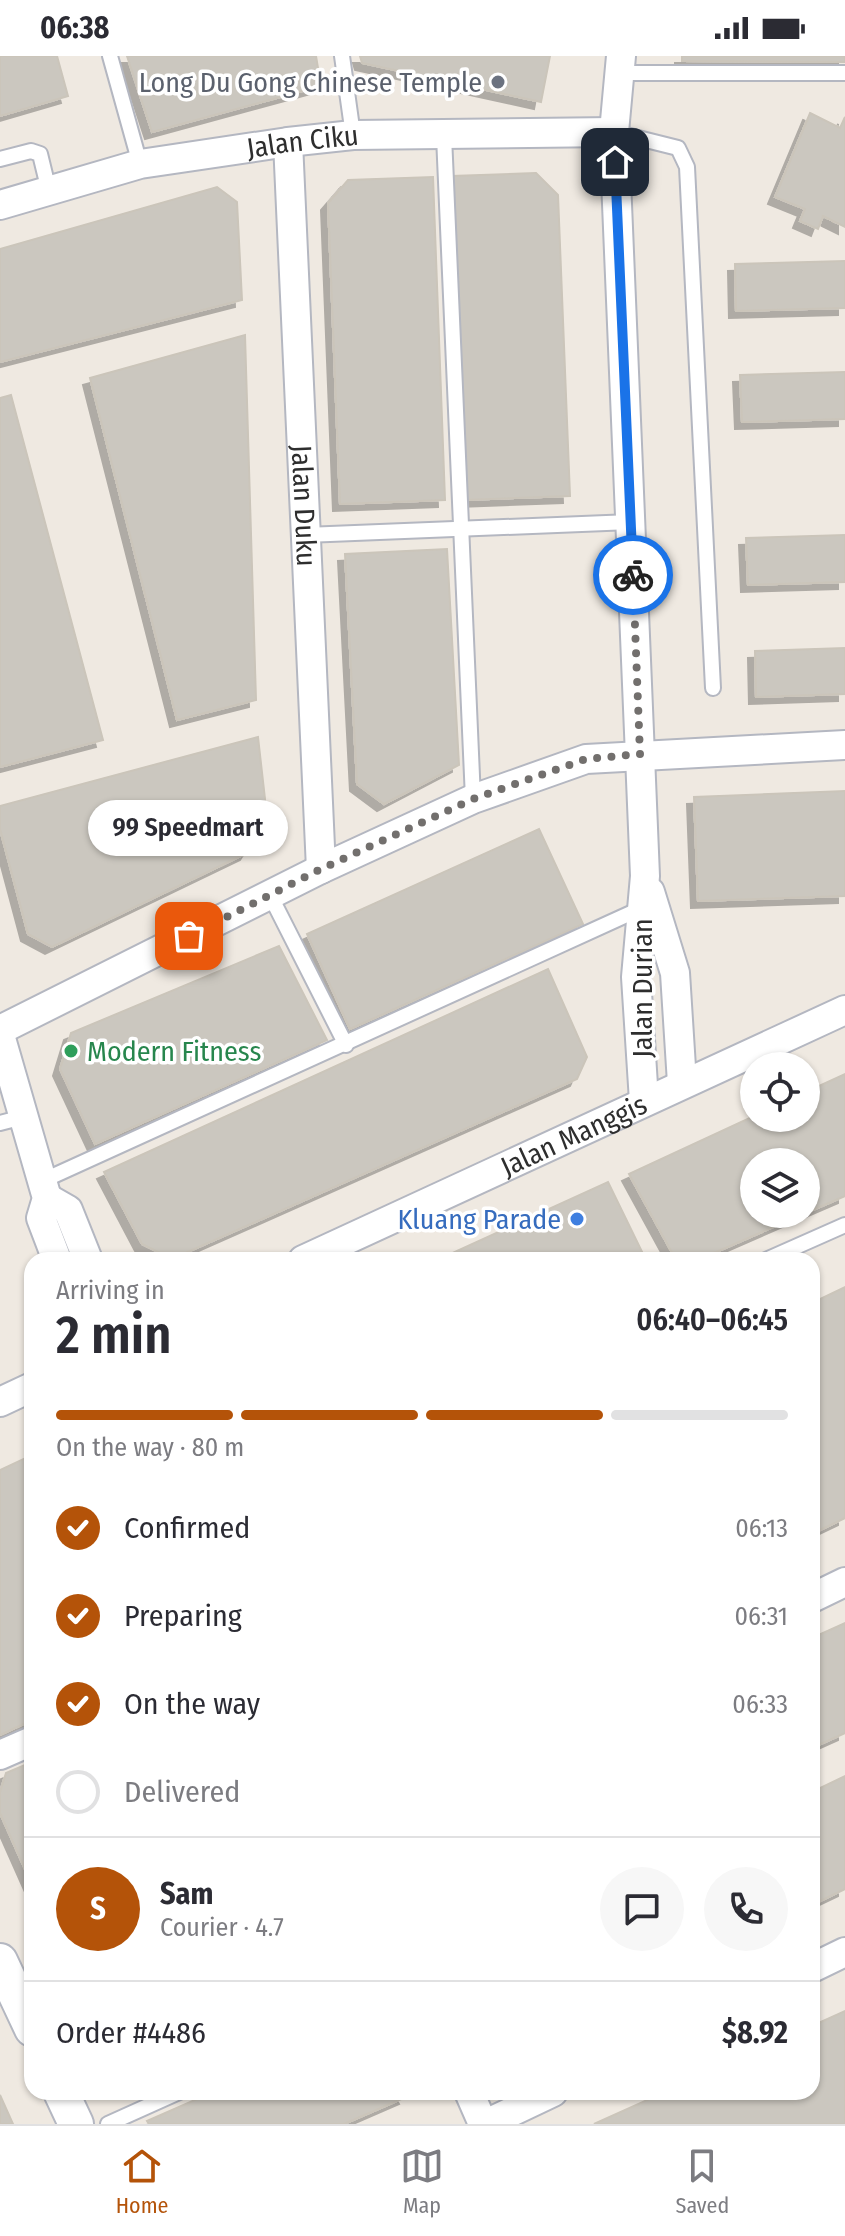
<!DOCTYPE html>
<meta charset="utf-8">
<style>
:root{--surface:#fff;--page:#f7f7f7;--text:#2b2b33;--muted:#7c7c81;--line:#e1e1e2;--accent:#b45309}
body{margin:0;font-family:"Fira Sans Condensed",sans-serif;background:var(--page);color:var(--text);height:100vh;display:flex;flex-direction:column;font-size:30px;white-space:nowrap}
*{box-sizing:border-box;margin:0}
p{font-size:26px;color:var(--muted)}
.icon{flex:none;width:44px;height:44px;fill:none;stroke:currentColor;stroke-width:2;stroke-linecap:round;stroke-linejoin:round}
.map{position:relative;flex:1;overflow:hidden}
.sheet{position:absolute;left:24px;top:1196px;width:796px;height:848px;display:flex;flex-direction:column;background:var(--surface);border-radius:24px;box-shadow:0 2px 6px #0004}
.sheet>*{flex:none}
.fabs{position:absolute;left:740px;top:996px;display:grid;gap:16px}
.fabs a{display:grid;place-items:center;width:80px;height:80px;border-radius:50%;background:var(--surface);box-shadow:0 2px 6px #0004;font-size:40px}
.pin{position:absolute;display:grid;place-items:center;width:68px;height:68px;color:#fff;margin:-34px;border-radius:16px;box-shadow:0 4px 12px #0006}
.courier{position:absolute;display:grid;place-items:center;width:80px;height:80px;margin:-40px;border:6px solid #1a73e8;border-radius:50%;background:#fff;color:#222;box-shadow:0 2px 10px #0007}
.bubble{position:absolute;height:56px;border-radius:28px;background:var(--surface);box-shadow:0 2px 6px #0004;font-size:26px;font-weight:600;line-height:56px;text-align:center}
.head em{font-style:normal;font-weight:600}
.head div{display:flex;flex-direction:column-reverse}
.head{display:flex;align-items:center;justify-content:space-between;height:136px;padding:0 32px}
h1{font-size:52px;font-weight:600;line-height:60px}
.bar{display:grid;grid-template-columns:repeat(4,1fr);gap:12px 8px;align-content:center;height:96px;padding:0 32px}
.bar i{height:10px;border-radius:6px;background:var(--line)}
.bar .selected{background:var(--accent)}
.bar p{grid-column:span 4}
.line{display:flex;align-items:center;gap:20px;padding:0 32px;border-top:2px solid var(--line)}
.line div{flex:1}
.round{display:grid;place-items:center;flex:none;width:84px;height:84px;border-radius:42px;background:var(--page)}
ol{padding:0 32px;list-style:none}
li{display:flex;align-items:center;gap:24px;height:88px}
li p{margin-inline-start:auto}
li .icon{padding:8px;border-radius:50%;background:var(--accent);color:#fff;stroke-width:4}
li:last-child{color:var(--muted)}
li i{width:44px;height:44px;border:4px solid var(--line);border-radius:50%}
.status{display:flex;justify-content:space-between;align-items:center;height:56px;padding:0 40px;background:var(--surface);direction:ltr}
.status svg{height:22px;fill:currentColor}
.tabs{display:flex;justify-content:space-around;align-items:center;height:112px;border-top:2px solid var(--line);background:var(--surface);font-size:22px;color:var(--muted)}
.tabs a{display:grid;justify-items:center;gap:4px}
.tabs .selected{color:var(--accent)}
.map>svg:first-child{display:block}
</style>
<div class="status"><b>06:38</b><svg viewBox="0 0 49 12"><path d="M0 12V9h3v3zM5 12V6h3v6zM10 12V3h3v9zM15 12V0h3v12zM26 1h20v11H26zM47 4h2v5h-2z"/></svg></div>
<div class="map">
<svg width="845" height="2068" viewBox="0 0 845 2068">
<defs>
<filter id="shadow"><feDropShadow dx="-7" dy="7" stdDeviation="0" flood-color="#0004"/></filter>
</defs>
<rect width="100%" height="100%" fill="#efe9e1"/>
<!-- building -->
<g fill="#cbc7bf" stroke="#cbc5ba" stroke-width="2" filter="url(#shadow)">
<path d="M0,0H57L68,40L0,60Z"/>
<path d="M127,0H316L321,30L152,76Z"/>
<path d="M360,0H550L541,46L362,7Z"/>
<path d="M682,0H845V6L682,5Z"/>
<path d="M810,57L840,72L845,61V171L823,160L818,173L800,165L805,153L775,141Z"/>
<path d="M536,117L558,139L570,440L465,444L452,120Z"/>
<path d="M433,121L445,444L340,448L328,147L348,124Z"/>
<path d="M217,131L237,146L242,244L0,306V193Z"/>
<path d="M845,205V252L736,255L735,208Z"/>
<path d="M245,279L256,644L177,664L90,322Z"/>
<path d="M845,316V363L742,366L740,319Z"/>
<path d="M11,339L103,684L0,711V342Z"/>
<path d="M845,479V526L748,529L746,482Z"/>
<path d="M447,493L459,709L384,748L357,728L345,498Z"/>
<path d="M845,592V638L756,641L755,595Z"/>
<path d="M258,681L265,743L263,771L247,797L52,891L28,878L0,773V750Z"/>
<path d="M845,735V840L698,845L694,741Z"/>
<path d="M539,773L583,868L350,973L307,878Z"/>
<path d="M279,890L327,984L95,1088L60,1013L71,977Z"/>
<path d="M548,913L587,1001L577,1023L172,1203L142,1188L104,1116Z"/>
<path d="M845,1018V1140L806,1157V1106H754V1158H803L698,1204H676L629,1118L754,1060L806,1062V1036Z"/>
<path d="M608,1126L646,1204H445L446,1200Z"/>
<path d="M845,1231V1462L812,1478V1247Z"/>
<path d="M32,1399V1664L0,1679V1414Z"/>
<path d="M845,1567V1677L812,1692V1582Z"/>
<path d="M32,1706V1829L0,1757V1736L6,1717Z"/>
<path d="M845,1720V1833L812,1849V1736Z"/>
<path d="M845,1955V2068H594L665,2036H812V1970Z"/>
<path d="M213,2036H403L406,2041L344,2068H149L147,2065Z"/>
<path d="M0,2039L13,2068H0Z"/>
</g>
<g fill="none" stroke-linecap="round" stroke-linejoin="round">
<defs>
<g id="service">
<path d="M110,0L140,108"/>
<path d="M342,0L353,79"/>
<path d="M621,17H845"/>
<path d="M614,76L678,92L687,111L713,632"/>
<path d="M444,80L473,743"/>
<path d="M0,103L31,95L40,98L49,135"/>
<path d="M305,479L631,466"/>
<path d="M270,839L346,989"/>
<path d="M0,1067L23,1061"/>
<path d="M42,1125L642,852"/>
<path d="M766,1204L845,1169"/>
<path d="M108,2068L179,2036"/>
</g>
<g id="minor">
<path d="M621,0L614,76L645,820L636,921L644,1045"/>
<path id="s1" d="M288,86L321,813"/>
<path id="s2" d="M0,149L140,108L288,86L353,79L614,76"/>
<path d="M650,836L675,917L682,1027"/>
<path d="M0,974L321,813L473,743L586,703L845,689"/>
<path d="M0,979L47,1142L41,1162L57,1204"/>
<path d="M47,1142L68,1154L88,1204"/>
<path id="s3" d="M303,1204L845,954"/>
<path d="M0,1346L32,1331"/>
<path d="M812,1542L845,1526"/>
<path d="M0,1699L32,1685"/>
<path d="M812,1912L845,1896"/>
<path d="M469,2036L483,2068"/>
<path d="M486,2068L553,2036"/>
</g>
<g id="tertiary">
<path d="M0,1905L32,1973"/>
<path d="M61,2036L76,2068"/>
</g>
</defs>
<!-- service casing -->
<use href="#service" stroke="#b4b7c1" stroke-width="18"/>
<!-- minor casing -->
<use href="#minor" stroke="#b4b7c1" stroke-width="32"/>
<!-- tertiary casing -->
<use href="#tertiary" stroke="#b4b7c1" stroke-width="38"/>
<!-- service -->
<use href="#service" stroke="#fff" stroke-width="14"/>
<!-- minor -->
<use href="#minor" stroke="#fff" stroke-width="28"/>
<!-- tertiary -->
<use href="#tertiary" stroke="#fff" stroke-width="34"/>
</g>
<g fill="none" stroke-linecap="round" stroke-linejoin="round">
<!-- done -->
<path stroke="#726f6d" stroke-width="8" stroke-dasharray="0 14.4" d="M189,880L321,813L473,743L586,703L640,698L633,519"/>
<!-- route -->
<path stroke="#1a73e8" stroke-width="10" d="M615,106L633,519"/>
</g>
<!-- markers -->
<circle fill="#6b7280" stroke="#fff" stroke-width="3" cx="498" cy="26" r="8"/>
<circle fill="#2e9e5b" stroke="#fff" stroke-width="3" cx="71" cy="995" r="8"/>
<circle fill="#3f7fe0" stroke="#fff" stroke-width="3" cx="577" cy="1163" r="8"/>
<g text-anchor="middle" stroke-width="7" stroke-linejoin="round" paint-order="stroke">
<!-- worship labels -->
<g font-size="28" fill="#5b616d" stroke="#fff" text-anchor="end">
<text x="482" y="36">Long Du Gong Chinese Temple</text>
</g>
<!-- street labels -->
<g font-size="28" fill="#2e2e2e" stroke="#fff">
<text dy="10" stroke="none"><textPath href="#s2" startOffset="310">Jalan Ciku</textPath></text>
<text dy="10" stroke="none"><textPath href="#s1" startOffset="364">Jalan Duku</textPath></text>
<text transform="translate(642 932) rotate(-90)" y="10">Jalan Durian</text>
<text dy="10" stroke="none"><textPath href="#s3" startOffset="298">Jalan Manggis</textPath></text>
</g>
<!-- leisure labels -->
<g font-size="28" fill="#27864d" stroke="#fff" text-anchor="start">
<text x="87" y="1005">Modern Fitness</text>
</g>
<!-- shop labels -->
<g font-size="28" fill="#366cbe" stroke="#fff" text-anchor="end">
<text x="561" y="1173">Kluang Parade</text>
</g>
</g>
</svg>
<div class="fabs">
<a><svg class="icon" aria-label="locate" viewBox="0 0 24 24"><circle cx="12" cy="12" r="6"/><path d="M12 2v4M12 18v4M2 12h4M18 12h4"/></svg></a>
<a><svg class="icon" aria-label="layers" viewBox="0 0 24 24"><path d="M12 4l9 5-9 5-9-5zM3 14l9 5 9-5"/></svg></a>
</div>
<div class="pin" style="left:189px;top:880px;background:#ea580c"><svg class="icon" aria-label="bag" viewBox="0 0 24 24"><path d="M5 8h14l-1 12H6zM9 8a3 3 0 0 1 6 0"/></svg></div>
<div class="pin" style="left:615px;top:106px;background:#1f2937"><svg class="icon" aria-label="home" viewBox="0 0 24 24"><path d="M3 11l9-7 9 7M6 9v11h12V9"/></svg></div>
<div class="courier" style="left:633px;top:519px"><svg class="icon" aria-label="bike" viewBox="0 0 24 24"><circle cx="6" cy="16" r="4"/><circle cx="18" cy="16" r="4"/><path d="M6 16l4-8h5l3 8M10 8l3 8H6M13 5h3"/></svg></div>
<div class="bubble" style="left:88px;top:744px;width:200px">99 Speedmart</div>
<section class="sheet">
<div class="head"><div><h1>2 min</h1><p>Arriving in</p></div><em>06:40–06:45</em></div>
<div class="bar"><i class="selected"></i><i class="selected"></i><i class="selected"></i><i></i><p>On the way · 80 m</p></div>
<ol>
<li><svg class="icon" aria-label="check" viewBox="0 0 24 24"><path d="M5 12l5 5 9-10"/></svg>Confirmed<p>06:13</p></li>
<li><svg class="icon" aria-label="check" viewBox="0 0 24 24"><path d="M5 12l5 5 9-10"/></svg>Preparing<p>06:31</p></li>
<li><svg class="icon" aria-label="check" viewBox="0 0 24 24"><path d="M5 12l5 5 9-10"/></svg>On the way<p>06:33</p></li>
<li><i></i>Delivered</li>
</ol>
<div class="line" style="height:144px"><b class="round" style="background:var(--accent);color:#fff">S</b><div><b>Sam</b><p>Courier · 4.7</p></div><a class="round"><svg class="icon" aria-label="chat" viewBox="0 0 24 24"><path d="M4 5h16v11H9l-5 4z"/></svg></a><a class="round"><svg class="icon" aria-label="phone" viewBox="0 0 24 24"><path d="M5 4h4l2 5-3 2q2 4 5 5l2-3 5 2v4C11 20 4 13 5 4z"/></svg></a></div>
<div class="line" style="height:104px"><div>Order #4486</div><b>$8.92</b></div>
</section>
</div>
<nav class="tabs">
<a class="selected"><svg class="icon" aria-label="home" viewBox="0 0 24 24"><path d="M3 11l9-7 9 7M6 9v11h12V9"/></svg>Home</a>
<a><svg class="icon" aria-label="map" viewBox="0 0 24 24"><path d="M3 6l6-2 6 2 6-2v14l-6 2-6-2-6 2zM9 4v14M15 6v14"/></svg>Map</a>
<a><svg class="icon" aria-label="saved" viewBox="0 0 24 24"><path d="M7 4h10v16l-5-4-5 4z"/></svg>Saved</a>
</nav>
